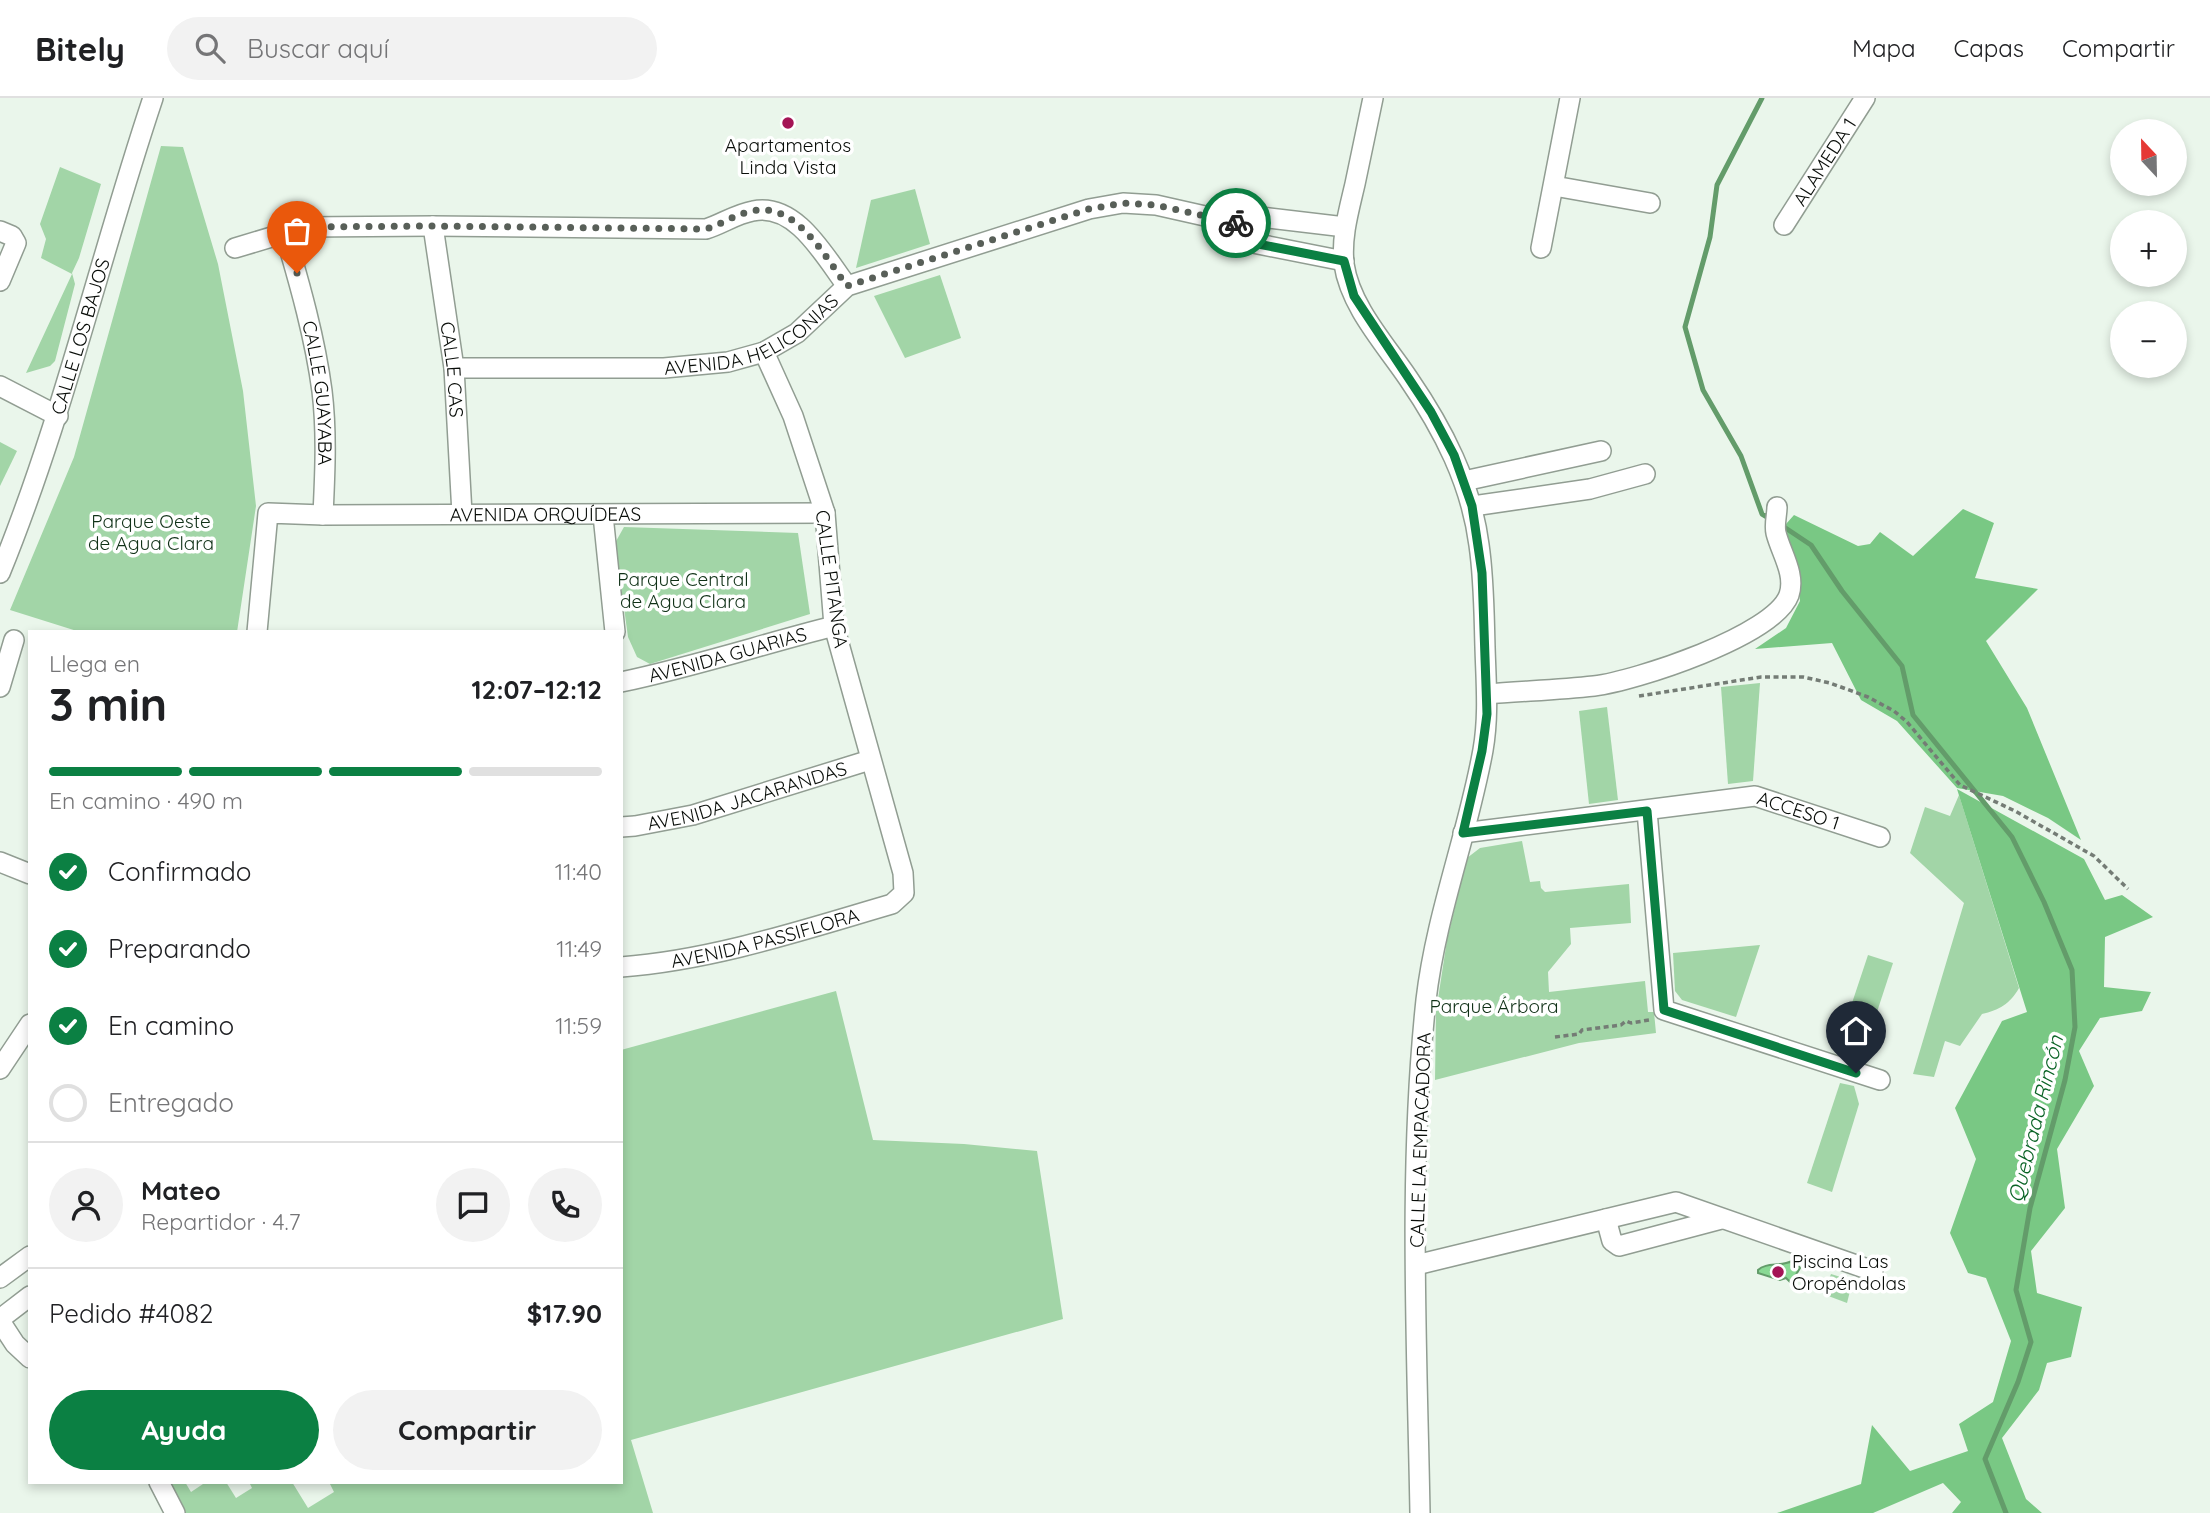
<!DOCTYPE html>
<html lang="es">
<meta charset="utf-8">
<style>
:root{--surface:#fff;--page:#f2f2f2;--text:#202124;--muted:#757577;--line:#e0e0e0;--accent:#0b8043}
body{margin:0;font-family:Quicksand,sans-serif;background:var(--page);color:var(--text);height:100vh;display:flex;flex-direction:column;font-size:26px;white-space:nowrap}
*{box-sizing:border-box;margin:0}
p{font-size:23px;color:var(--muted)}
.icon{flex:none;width:38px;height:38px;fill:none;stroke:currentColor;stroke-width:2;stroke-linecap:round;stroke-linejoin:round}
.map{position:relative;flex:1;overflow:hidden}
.drawer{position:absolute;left:28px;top:532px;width:595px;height:854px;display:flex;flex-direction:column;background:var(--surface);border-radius:0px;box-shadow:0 4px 10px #0003}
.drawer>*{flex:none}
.needle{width:46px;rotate:338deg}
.tools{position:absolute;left:2110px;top:21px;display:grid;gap:14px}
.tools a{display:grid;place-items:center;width:77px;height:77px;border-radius:50%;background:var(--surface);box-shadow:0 4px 10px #0003;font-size:35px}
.pin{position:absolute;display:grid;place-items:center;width:60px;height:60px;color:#fff;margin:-72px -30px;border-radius:50% 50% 50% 0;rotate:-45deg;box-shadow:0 0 7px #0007}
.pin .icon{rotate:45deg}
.courier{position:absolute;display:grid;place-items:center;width:70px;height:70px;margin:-35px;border:5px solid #0b8043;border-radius:50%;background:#fff;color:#222;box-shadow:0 2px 9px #0007}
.head em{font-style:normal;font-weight:700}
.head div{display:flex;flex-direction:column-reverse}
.head{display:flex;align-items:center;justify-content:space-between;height:119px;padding:0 21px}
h1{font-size:46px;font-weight:700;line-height:52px}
.bar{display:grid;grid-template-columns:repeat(4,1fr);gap:10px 7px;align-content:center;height:84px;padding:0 21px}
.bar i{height:9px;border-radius:5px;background:var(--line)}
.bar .selected{background:var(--accent)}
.bar p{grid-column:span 4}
.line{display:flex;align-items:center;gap:18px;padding:0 21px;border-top:2px solid var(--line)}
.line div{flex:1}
.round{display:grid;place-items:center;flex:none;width:74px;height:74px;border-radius:37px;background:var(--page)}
ol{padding:0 21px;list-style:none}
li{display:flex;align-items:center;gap:21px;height:77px}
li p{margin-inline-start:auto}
li .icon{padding:7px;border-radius:50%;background:var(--accent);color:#fff;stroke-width:4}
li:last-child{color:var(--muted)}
li i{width:38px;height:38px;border:4px solid var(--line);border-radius:50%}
.cta{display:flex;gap:14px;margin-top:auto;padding:14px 21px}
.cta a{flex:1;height:80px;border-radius:42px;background:var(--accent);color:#fff;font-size:28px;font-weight:700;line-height:80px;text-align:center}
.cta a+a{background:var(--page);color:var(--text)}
header{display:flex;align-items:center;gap:42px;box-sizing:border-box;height:98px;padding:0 35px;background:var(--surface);border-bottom:2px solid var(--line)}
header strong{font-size:33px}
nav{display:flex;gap:38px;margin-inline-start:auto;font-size:24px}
.search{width:490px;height:63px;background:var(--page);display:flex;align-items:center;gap:18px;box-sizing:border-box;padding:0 24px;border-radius:38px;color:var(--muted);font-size:26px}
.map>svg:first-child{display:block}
</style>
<header>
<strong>Bitely</strong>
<div class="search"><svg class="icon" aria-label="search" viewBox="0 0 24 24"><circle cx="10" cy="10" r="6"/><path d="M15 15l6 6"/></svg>Buscar aquí</div>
<nav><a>Mapa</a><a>Capas</a><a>Compartir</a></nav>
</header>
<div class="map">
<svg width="2210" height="1415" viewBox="0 0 2210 1415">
<rect width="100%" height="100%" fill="#eaf6eb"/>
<!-- green -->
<g fill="#a2d5a7">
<path d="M161,48L183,49L218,166L243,293L256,408L237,534H80L10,512L74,359Z"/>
<path d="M60,69L101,86L79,160L72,175L75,186L55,263L50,268L26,275L72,176L41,160L46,141L40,126Z"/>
<path d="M915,91L930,146L856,170L871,102Z"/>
<path d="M940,177L961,240L905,260L874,198Z"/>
<path d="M0,344L17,353L0,388Z"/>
<path d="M624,429L798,435L810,516L650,566L637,559L628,539L615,445Z"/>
<path d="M1760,585L1753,683L1728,686L1721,589Z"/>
<path d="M1607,609L1618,702L1589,706L1579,613Z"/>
<path d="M1959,697L2019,890C2010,906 1999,912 1982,916L1960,948L1945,943L1934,979L1913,976L1964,805L1910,755L1925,709L1950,718Z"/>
<path d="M1522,743L1530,784L1540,783L1541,790L1545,794L1629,786L1631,825L1570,830L1571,846L1548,874L1549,894L1645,883L1648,914H1654L1656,935L1579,945L1435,982L1436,914L1447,842L1467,760L1480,750Z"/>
<path d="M1760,847L1736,919L1682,902L1675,893L1673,855Z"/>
<path d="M1868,857L1893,865L1862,960L1836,953Z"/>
<path d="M836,893L873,1042L964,1046L1037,1053L1063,1221L631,1342L653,1415H183L170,1384H185L191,1394L206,1384H226L236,1400L252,1390L249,1384H292L308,1410L334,1394L329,1384H621V952Z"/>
<path d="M1840,985L1854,988L1859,1006L1832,1094L1807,1085Z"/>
<path d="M1831,1176L1847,1181L1851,1189L1847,1205L1823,1196Z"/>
</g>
<!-- forest -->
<g fill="#79c884">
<path d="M1963,411L1994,425L1975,480L2038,491L1986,543L2027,610L2081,742L2048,720L2003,698L1957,690L1897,623L1861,602L1832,545L1755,551L1786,530L1800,503L1798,472L1778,435L1794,417L1858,448L1870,446L1880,434L1913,458Z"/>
<path d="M1957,691L2084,761L2105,802L2122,797L2153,819L2105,839L2104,889L2151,894L2142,913L2100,920L2079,953L2094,988L2057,1051L2065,1110L2031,1153L2037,1195L2082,1209L2071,1259L2047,1265L2039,1292L2002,1340L2026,1401L2042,1415H1952L1961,1404L1943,1385L1873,1415H1777L1861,1386L1872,1327L1910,1373L1968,1353L1959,1326L1993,1304L2011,1243L1986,1180L1968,1175L1950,1135L1976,1061L1955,1010L2002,923L2027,914Z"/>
</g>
<!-- water -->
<path fill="#89d994" stroke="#639c6a" stroke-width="2" d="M1792,1163L1797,1165L1800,1170L1791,1185L1786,1180L1780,1182L1758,1175V1172C1766,1164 1780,1169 1792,1163Z"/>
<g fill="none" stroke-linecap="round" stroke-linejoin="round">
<!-- stream -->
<g stroke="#639c6a" stroke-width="5">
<path d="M1762,0L1717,87L1710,139L1685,229L1703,292L1741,358L1762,416L1772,422"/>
<path d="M1781,427L1811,447L1842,493L1902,568L1913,617L2012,739L2044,804L2072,872L2075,929L2065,982L2030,1110L2016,1192L2031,1244L2018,1284L1985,1361L2006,1415"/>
</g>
<defs>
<g id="minor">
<path d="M1373,0C1367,29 1361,57 1355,86C1349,112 1341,139 1344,166C1350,208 1385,246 1408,280C1443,331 1471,385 1479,447C1484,481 1484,515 1485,549C1486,584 1489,618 1483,652C1468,736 1436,816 1426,902C1408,1072 1417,1245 1420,1415"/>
<path d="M1554,88L1650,105"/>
<path d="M1236,125L1253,145L1344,163"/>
<path id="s1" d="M1784,127L1865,0"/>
<path id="s2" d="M433,128L454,270L462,416"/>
<path d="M0,133L12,138L16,145L0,183"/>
<path id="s3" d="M285,136C300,187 315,240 322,293C327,334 325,375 323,417"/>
<path d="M235,150L305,129L433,128L706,131C722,126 736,116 753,113C796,104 825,159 847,188"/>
<path d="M1541,150L1570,0"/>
<path id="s4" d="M454,270H664L728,264L764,254L797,235L847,188L1089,111L1123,105L1156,107L1236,125L1261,119L1345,129"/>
<path d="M0,288L58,318"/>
<path d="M1464,383L1601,353"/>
<path d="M1473,408L1590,391L1645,376"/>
<path d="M603,417L615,534"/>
<path id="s5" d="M0,475C63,321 100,158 153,0"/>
<path id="s6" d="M257,534L268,415L323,417L825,415"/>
<path id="s7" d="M621,584C693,569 763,546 834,528"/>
<path d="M0,589L14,542"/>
<path d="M1487,596C1522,593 1558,592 1594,588C1635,583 1774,538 1789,497C1796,476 1781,455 1776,435C1774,427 1777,417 1777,409"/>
<path d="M1647,713L1664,912L1880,982"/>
<path id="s8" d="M621,729L635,728L693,717L870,662"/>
<path id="s9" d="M1463,735L1755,698L1880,739"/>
<path d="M0,764L30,776"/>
<path id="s10" d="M621,869C713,862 803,832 892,806L904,795L903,775L834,528L825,415L793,318L764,254"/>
<path d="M0,971L30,926"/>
<path d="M1606,1121L1612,1143L1619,1148L1721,1121"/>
<path d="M1416,1167L1676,1104L1873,1173"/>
<path d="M0,1180L30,1158"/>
<path d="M0,1221L30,1198"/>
<path d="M0,1223L15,1246L30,1260"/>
<path d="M159,1384L175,1415"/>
</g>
</defs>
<!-- minor casing -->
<use href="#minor" stroke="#919d92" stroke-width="22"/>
<!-- path -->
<g stroke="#747c75" stroke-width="3.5" stroke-dasharray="5 3.5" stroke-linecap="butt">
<path d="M1639,598L1761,579H1803L1830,585L1868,599L1894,613L1907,624L1960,687L2015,713L2094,758L2128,791"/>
<path d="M1555,939L1579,936L1582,932L1621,927L1626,923L1631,925L1649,922"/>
</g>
<!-- minor -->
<use href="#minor" stroke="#fff" stroke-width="19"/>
</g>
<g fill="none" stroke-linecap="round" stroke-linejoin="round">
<!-- done -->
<path stroke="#585f58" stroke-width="7" stroke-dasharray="0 12.6" d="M297,175L285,136L305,129L433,128L706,131C722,126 736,116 752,113C796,103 825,159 847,188L1089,111L1123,105L1156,107L1236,125"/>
<!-- route -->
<path stroke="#0b8043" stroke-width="9" d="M1236,125L1253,145L1344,163L1354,198L1431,314L1454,357L1472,408L1482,475L1487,616L1482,653L1463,735L1647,713L1664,912L1856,975"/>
</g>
<!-- markers -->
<g fill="#a41455" stroke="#fff" stroke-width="2.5">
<circle cx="788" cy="25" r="7"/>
<circle cx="1778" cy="1174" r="7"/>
</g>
<g text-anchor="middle" stroke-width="7" stroke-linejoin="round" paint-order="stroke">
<!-- poi labels -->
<g font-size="19" fill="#090d09" stroke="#fff">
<text x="788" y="54">Apartamentos<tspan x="788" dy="22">Linda Vista</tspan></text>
<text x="1792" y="1170" text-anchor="start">Piscina Las<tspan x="1792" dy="22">Oropéndolas</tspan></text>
</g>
<!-- street labels -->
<g font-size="19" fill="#090d09" stroke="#fff">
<text dy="7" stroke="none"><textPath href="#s1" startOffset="75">ALAMEDA 1</textPath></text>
<text dy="7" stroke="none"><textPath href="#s4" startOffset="306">AVENIDA HELICONIAS</textPath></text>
<text dy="7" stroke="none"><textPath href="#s5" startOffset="250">CALLE LOS BAJOS</textPath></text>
<text dy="7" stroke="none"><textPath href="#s2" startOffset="145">CALLE CAS</textPath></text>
<text dy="7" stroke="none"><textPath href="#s3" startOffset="163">CALLE GUAYABA</textPath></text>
<text dy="7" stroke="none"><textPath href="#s6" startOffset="397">AVENIDA ORQUÍDEAS</textPath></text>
<text transform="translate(832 481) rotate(82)" y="7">CALLE PITANGA</text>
<text dy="7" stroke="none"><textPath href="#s7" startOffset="110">AVENIDA GUARIAS</textPath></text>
<text dy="7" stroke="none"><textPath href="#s8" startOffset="130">AVENIDA JACARANDAS</textPath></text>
<text dy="7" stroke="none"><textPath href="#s9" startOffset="340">ACCESO 1</textPath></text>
<text dy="7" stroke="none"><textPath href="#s10" startOffset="147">AVENIDA PASSIFLORA</textPath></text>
<text transform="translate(1420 1042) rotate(-88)" y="7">CALLE LA EMPACADORA</text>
</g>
<!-- park labels -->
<g font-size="19" fill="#103117" stroke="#fff">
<text x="151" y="430">Parque Oeste<tspan x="151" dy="22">de Agua Clara</tspan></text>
<text x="683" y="488">Parque Central<tspan x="683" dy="22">de Agua Clara</tspan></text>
<text x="1494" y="915">Parque Árbora</text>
</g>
<!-- water labels -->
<g font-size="21" font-style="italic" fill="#096325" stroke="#fff">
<text transform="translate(2036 1021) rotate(-76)" y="7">Quebrada Rincón</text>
</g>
</g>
</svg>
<div class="tools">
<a><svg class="needle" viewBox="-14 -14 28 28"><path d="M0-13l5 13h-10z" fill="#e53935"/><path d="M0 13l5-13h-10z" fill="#757577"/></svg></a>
<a>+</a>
<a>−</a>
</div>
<div class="pin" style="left:297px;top:175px;background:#ea580c"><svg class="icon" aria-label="bag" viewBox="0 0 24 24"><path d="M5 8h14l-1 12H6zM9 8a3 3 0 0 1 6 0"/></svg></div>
<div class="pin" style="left:1856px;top:975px;background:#1f2937"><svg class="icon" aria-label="home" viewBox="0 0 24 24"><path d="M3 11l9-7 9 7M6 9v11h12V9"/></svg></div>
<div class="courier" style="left:1236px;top:125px"><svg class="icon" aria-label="bike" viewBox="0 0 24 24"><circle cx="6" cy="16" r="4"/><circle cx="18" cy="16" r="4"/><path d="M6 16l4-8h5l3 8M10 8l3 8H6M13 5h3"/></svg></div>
<section class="drawer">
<div class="head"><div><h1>3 min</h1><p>Llega en</p></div><em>12:07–12:12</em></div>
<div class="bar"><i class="selected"></i><i class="selected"></i><i class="selected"></i><i></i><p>En camino · 490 m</p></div>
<ol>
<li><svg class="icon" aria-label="check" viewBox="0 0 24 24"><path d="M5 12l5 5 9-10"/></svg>Confirmado<p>11:40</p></li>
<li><svg class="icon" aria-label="check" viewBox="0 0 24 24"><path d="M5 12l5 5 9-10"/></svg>Preparando<p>11:49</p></li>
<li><svg class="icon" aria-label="check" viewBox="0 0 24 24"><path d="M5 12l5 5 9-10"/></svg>En camino<p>11:59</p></li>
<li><i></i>Entregado</li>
</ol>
<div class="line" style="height:126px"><a class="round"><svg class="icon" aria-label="person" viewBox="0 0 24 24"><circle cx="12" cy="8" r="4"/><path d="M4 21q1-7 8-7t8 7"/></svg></a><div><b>Mateo</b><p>Repartidor · 4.7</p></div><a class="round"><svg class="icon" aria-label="chat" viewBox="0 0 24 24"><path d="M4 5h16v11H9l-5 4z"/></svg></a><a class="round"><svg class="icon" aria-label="phone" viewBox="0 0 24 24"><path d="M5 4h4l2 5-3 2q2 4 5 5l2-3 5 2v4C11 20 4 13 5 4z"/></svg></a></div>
<div class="line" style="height:91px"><div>Pedido #4082</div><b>$17.90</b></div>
<div class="cta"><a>Ayuda</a><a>Compartir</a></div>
</section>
</div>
